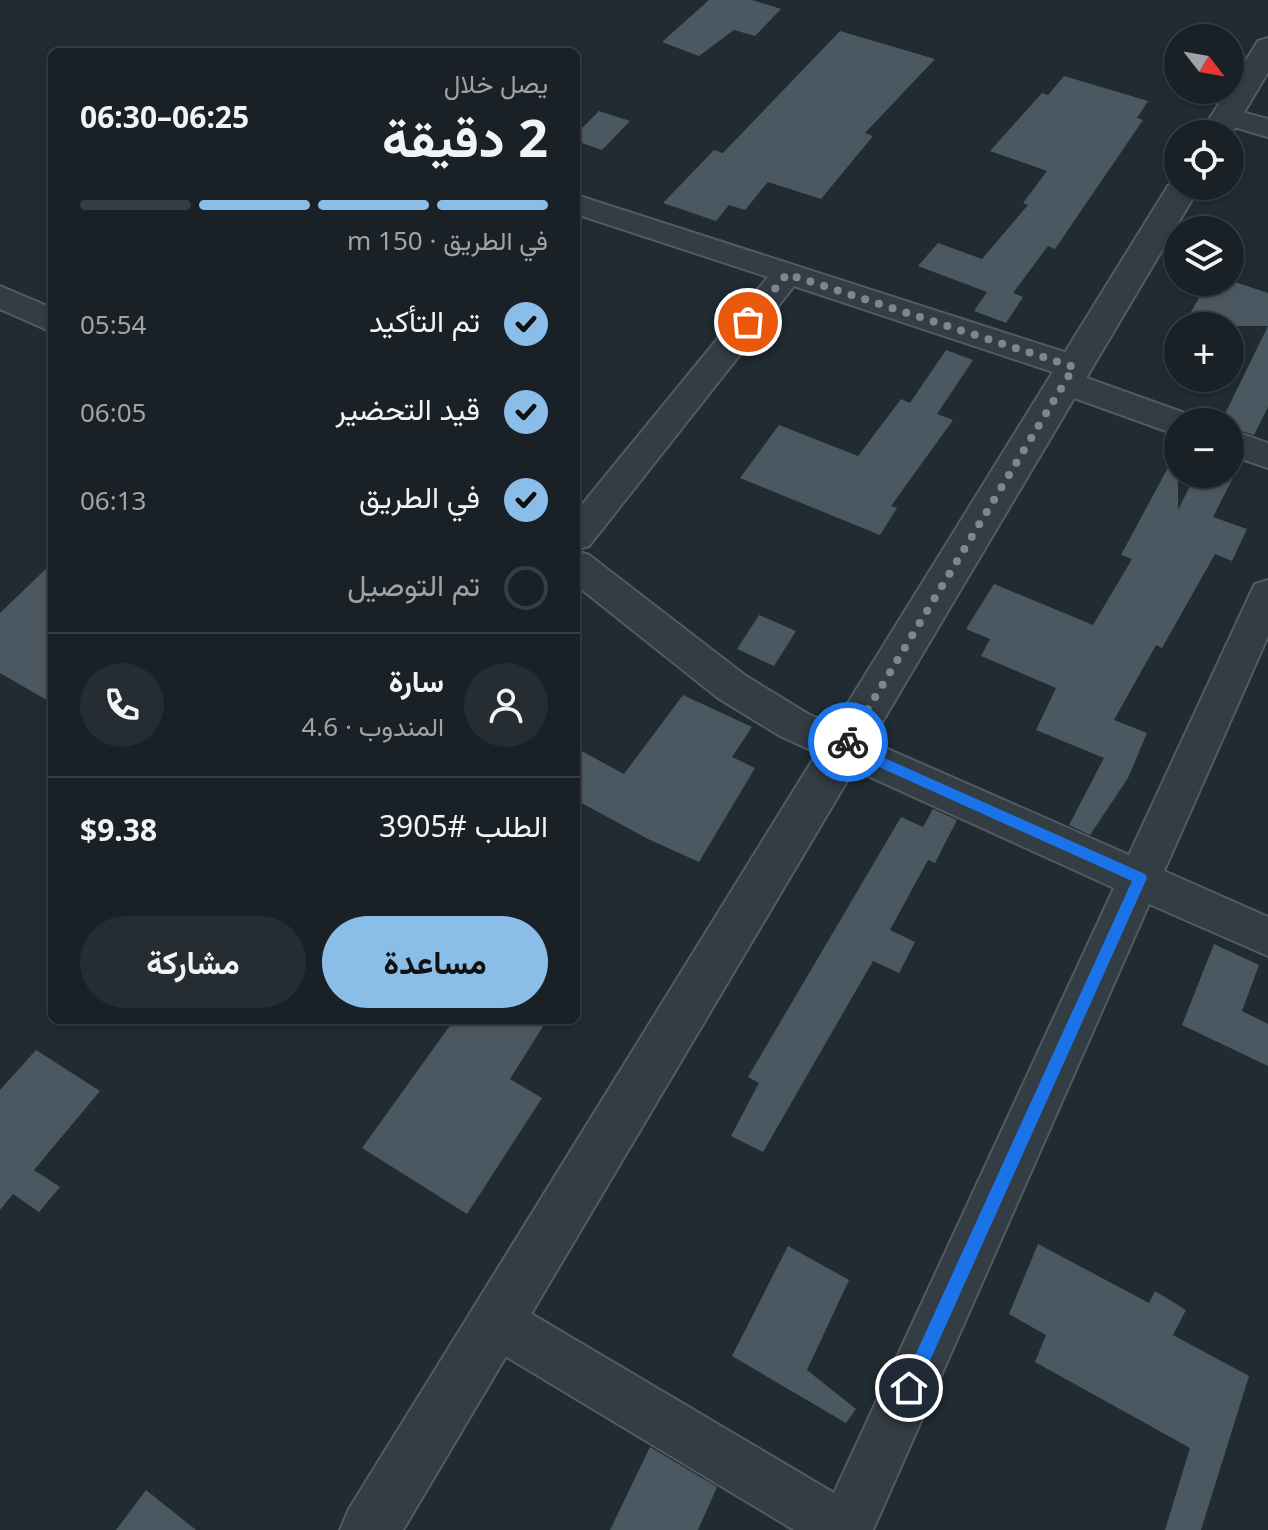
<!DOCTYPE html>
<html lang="ar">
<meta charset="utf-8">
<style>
:root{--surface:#192026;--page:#262d32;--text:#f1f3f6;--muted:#9fa3a7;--line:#373e43;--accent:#8bbde9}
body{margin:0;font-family:"Noto Sans",Vazirmatn,sans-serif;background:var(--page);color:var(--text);direction:rtl;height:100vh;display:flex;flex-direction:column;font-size:30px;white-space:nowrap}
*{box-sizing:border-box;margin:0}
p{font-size:26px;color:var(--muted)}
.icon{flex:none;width:44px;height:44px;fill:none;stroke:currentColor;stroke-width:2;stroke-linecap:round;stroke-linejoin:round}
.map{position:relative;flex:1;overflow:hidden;direction:ltr}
.panel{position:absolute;left:48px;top:48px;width:532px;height:976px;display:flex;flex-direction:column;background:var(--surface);border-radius:12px;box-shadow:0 2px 6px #0004,0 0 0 2px var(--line);direction:rtl}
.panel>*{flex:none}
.needle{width:52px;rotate:121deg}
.tools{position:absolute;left:1164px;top:24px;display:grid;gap:16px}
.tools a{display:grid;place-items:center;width:80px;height:80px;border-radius:50%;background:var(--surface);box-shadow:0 2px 6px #0004,0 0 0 2px var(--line);font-size:40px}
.pin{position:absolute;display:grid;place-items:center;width:68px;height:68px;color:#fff;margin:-34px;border:4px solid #fff;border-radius:50%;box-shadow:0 2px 8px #0007}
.courier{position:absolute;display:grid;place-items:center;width:80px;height:80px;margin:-40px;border:6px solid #1a73e8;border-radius:50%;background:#fff;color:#222;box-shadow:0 2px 10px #0007}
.head em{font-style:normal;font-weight:700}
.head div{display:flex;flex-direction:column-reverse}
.head{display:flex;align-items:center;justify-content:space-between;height:136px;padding:0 32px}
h1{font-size:52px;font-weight:700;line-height:60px}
.bar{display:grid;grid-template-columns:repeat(4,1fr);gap:12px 8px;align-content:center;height:96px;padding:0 32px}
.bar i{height:10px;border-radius:6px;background:var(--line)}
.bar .selected{background:var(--accent)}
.bar p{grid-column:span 4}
.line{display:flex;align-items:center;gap:20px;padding:0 32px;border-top:2px solid var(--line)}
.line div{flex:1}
.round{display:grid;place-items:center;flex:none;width:84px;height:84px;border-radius:42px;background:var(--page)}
ol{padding:0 32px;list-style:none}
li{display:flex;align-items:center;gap:24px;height:88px}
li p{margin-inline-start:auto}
li .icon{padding:8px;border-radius:50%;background:var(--accent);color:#111;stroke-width:4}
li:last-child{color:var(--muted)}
li i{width:44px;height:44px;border:4px solid var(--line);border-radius:50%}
.cta{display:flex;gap:16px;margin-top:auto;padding:16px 32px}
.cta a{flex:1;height:92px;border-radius:48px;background:var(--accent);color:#111;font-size:32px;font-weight:700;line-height:92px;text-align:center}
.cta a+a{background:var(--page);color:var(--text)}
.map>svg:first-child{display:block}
</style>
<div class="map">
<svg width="1268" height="1530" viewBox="0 0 1268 1530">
<rect width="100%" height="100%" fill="#212b32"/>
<!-- building -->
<g fill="#4c5861">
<path d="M709,0H752L781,9L755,36L734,30L699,56L662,42Z"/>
<path d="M840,31L935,59L865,133L873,136L821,199L768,182L745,210L729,205L716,221L663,203L714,150L723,153Z"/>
<path d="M1064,76L1148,101L1137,118L1143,120L1055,249L1048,246L1013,293L1023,297L1006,323L974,311L987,292L918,266L938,243L982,259L1028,205L1023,203L1047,171L990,151L1042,93L1048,95Z"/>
<path d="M599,111L630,121L602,150L576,141V134Z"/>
<path d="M1208,282H1235L1268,293V407L1254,435L1230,427V422H1221L1268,326H1183Z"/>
<path d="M946,350L973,360L937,414L953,420L891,506L897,508L880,535L740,478L779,425L858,456L901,399L910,403Z"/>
<path d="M1178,449V510L1196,474H1230V458L1241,462L1213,517L1247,529L1232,561L1215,554L1162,648L1156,645L1114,720L1147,733L1128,778L1090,835L1069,825L1104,758L1036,730L1056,688L981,656L990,639L966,629L994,584L1093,625L1132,559L1121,555Z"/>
<path d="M52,563V703L0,673V613Z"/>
<path d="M759,615L796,631L774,666L737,649Z"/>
<path d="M683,695L752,727L732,757L755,768L699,862L648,839L576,800V748L624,774Z"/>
<path d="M933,809L957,820L935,863L928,860L890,930L915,942L899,973L873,961L763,1152L731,1136L759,1083L748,1077L901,817L923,827Z"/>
<path d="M1214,944L1259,965L1242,1011L1268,1024V1066L1182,1025Z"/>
<path d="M454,1020H547L510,1079L542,1098L467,1214L362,1148Z"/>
<path d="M36,1050L100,1091L34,1170L60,1187L39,1212L13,1194L0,1210V1090Z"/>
<path d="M1038,1244L1149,1303L1155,1291L1186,1310L1173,1335L1249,1376L1201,1530H1165L1190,1448L1035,1362L1046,1335L1009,1314Z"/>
<path d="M788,1246L849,1280L807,1370L856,1409L846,1423L732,1356Z"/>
<path d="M650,1447L717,1487L698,1530H610Z"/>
<path d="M146,1490L196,1530H116Z"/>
</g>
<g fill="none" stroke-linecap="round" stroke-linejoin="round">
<defs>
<g id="minor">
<path d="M1227,108L1268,119V137L1217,122L1213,116L1217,110Z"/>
<path d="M576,195L1086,359L1090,367L1081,376L1190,415L1194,422H1178V435L1166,431L1052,390L1048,382L1056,373L794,286L589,546L576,550V512L768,277L576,214Z"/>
<path d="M0,286L52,308V332L0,309Z"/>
<path d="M1230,430L1268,443V468L1230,455Z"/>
<path d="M576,551L589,555L746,676L808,714L1129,855L1250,594L1255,584L1268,580V636L1164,871L1268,917V956L1149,904L873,1530H794L477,1339L470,1321L477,1303L495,1296L513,1303L834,1493L1114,888L780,736L718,698L576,585Z"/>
</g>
<g id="tertiary">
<path d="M1268,38V72L1230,136L1200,134L1258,41Z"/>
<path d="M1178,178V186H1200L403,1530H340L349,1509L1168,186Z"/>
</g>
</defs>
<!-- minor casing -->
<use href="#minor" stroke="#525b61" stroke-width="4"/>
<!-- tertiary casing -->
<use href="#tertiary" stroke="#525b61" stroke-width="4"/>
<!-- minor -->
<use href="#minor" fill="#343d43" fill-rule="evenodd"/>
<!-- tertiary -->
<use href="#tertiary" fill="#343d43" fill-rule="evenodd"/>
</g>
<!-- route -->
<path fill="#1a73e8" d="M848,737L852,738L853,744L1145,874L1147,878L915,1394L909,1397L903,1394L900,1388L903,1382L1132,881L841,750V742Z"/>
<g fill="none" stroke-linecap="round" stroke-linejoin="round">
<!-- done -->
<path stroke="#7d878e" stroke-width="8" stroke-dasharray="0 14.4" d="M748,322L787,274L1074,367L848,742"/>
</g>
</svg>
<div class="tools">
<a><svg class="needle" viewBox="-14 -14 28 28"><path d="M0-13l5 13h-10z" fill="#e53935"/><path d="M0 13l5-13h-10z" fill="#9fa3a7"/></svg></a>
<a><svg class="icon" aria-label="locate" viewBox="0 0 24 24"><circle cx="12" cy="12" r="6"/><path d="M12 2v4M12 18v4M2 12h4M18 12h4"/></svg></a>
<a><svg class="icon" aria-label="layers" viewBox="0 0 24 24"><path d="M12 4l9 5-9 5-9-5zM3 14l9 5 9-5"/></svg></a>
<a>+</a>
<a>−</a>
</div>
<div class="pin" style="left:748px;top:322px;background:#ea580c"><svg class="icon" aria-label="bag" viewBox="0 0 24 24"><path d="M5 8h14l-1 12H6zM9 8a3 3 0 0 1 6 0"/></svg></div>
<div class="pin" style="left:909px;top:1388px;background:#1f2937"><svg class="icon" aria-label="home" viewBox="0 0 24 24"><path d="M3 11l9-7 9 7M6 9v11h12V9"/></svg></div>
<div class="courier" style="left:848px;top:742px"><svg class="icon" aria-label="bike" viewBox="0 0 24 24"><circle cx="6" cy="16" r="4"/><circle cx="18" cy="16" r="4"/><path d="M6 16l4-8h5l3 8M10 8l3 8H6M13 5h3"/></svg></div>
<section class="panel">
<div class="head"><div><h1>2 دقيقة</h1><p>يصل خلال</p></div><em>06:25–06:30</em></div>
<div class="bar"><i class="selected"></i><i class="selected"></i><i class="selected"></i><i></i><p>في الطريق · 150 m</p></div>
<ol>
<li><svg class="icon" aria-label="check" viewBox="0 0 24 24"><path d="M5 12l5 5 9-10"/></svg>تم التأكيد<p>05:54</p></li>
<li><svg class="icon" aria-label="check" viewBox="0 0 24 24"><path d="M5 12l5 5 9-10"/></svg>قيد التحضير<p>06:05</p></li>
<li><svg class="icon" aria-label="check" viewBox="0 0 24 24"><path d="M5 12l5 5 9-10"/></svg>في الطريق<p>06:13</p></li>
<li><i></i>تم التوصيل</li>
</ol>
<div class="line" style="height:144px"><a class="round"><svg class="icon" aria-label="person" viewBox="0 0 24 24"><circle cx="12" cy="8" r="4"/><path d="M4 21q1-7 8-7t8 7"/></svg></a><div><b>سارة</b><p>المندوب · 4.6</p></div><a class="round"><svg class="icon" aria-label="phone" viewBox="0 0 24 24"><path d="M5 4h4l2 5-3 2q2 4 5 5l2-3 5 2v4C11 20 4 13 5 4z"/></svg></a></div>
<div class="line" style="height:104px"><div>الطلب #3905</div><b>$9.38</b></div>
<div class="cta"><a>مساعدة</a><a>مشاركة</a></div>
</section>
</div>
